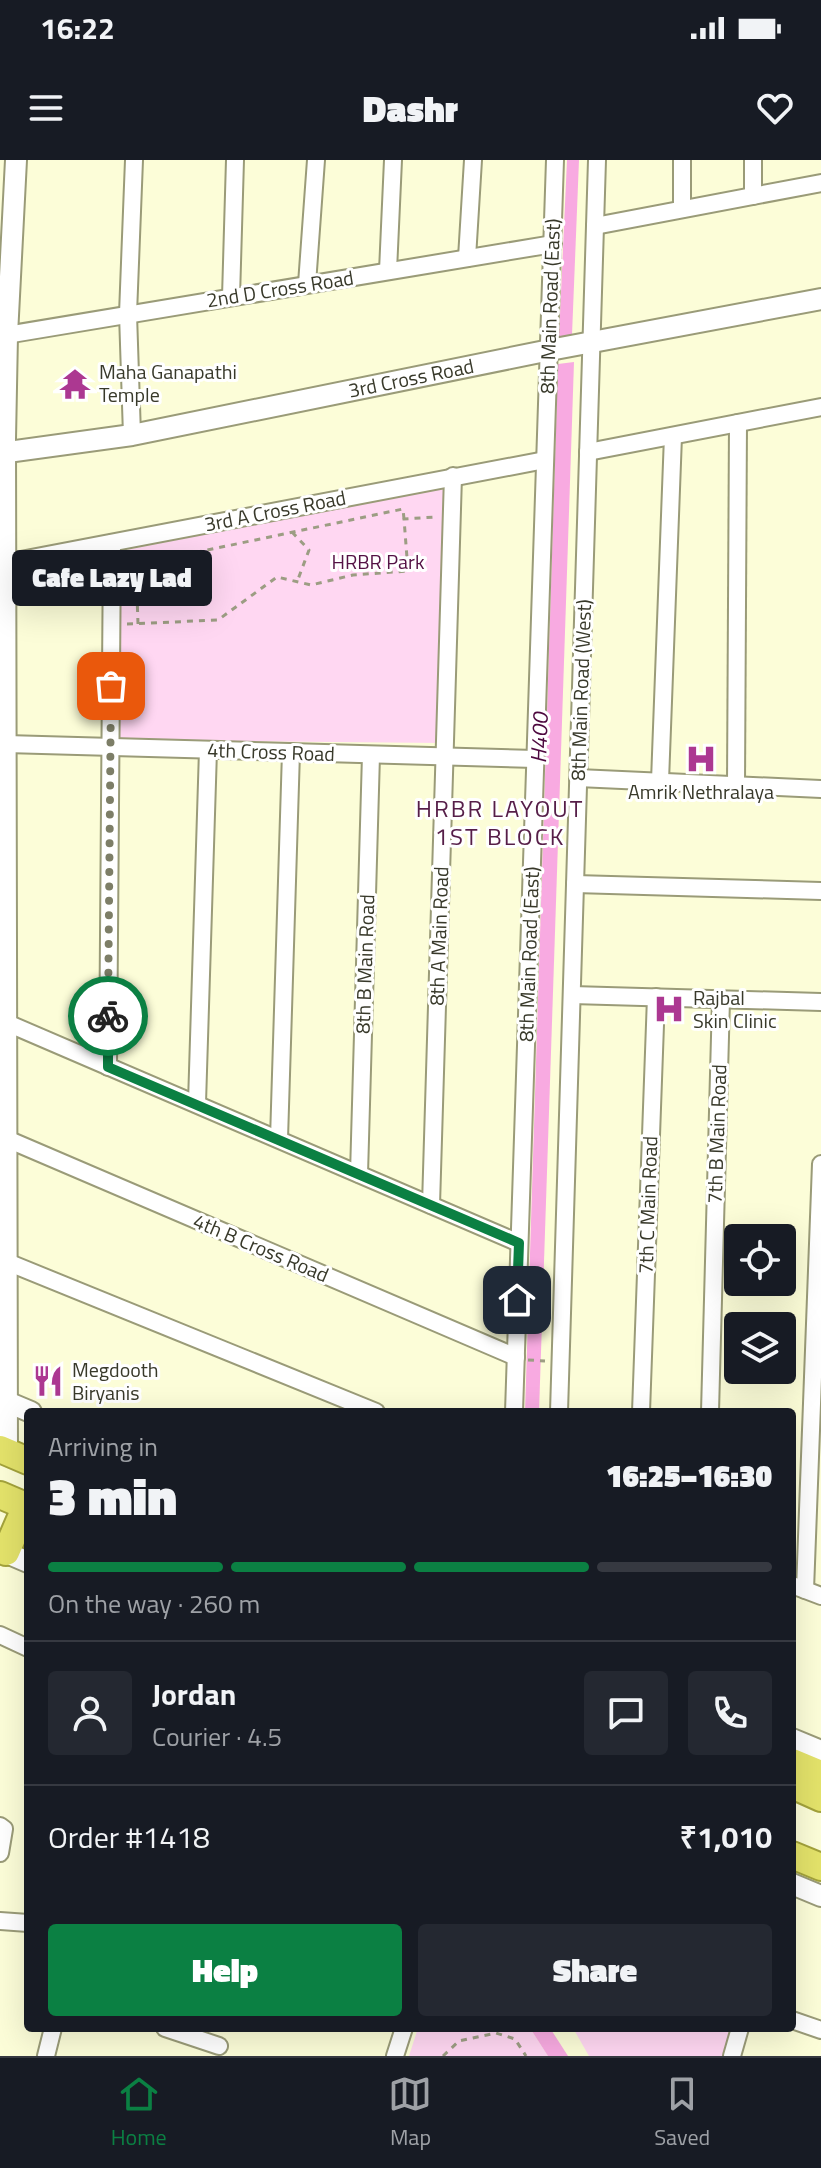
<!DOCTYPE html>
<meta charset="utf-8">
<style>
:root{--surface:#171b24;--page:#242831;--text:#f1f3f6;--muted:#9ea1a6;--line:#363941;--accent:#0b8043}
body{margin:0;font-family:"Titillium Web",sans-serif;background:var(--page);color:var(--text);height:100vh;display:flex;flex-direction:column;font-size:30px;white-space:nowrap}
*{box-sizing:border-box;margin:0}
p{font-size:26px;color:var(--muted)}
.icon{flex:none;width:44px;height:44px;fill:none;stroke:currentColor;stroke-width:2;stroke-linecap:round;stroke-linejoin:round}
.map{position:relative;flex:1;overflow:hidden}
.sheet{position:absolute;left:24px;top:1248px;width:772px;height:624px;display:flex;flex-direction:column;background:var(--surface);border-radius:8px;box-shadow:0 8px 32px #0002}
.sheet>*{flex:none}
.controls{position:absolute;left:724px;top:1064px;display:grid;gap:16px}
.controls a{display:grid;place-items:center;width:72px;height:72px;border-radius:8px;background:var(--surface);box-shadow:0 8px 32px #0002;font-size:40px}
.pin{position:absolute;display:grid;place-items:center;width:68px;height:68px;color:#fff;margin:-34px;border-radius:16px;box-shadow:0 4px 12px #0006}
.courier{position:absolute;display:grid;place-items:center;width:80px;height:80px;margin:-40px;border:6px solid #0b8043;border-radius:50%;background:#fff;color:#222;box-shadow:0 2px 10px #0007}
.bubble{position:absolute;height:56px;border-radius:8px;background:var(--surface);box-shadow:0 8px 32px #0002;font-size:26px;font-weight:800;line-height:56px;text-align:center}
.overview em{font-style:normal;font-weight:800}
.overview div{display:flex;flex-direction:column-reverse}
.overview{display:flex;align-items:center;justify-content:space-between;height:136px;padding:0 24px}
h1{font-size:52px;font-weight:800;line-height:60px}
.bar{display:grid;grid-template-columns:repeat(4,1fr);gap:12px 8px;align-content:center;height:96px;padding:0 24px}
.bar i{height:10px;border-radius:6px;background:var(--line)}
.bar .on{background:var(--accent)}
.bar p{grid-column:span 4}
.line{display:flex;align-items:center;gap:20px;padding:0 24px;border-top:2px solid var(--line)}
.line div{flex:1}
.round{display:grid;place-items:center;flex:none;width:84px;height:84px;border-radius:8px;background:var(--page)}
.cta{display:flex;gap:16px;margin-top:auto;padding:16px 24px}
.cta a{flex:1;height:92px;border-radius:8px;background:var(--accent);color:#fff;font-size:32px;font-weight:800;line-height:92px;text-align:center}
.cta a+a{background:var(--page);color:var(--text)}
.status{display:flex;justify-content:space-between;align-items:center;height:56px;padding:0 40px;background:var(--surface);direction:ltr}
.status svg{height:22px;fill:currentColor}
header{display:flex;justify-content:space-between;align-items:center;height:104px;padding:0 24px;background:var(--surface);font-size:36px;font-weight:800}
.tab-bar{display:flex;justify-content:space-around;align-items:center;height:112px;border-top:2px solid var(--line);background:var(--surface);font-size:22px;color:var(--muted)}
.tab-bar a{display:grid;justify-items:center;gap:4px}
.tab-bar .on{color:var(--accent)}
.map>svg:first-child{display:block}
</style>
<div class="status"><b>16:22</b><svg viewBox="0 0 49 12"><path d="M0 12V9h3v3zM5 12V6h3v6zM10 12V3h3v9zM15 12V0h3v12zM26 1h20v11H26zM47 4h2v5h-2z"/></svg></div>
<header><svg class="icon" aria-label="menu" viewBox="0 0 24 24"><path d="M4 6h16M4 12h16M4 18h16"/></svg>Dashr<svg class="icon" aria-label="heart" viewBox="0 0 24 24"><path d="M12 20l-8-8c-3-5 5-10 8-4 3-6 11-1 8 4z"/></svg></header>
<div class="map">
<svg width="821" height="1896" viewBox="0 0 821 1896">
<rect width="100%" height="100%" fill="#fcfdd8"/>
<!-- green -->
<g fill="#ffd7f2">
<path d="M444,327L440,583L120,580L121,391Z"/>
<path d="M418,1868H530L548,1896H409Z"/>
<path d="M573,1868H733L724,1896H589Z"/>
</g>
<!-- water -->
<g fill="#f8aae1">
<path d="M567,0H579L572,175L559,177Z"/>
<path d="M574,202L539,1252H525L558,204Z"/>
<path d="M530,1868H550L568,1896H548Z"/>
</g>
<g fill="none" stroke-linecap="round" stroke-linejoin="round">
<defs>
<g id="minor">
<path d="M753,0V36"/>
<path d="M682,49V0"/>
<path d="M595,66L821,23"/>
<path d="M467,98L473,0"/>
<path d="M388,111L393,0"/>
<path d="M307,124L316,0"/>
<path d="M231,137L235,0"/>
<path d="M0,176L553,84"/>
<path d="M132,275L128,154L134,0"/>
<path d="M588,292L821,247"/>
<path d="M5,403L545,300"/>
<path d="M6,584L535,599"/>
<path d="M578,618L821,629"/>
<path d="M660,621L673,276"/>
<path d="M736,625L738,263"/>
<path d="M575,724L821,731"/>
<path d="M572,835L821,842"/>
<path d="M7,863L519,1083"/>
<path d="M108,907L112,383"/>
<path d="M197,943L208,590"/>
<path d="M7,979L516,1197"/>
<path d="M279,979L291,592"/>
<path d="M359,1014L371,595"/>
<path d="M431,1045L453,316"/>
<path d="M7,1102L376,1252"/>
<path d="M514,1252L555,0"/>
<path d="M559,1252L597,0"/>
<path d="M641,1252L656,837"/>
<path d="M710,1252L721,839"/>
<path d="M792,1425L821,1436"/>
<path d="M805,1430L821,1004"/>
<path d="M0,1475L28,1488"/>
<path d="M0,1666L4,1669L0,1693"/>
<path d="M0,1761L28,1763"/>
<path d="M792,1860L821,1870"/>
<path d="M165,1868L219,1886"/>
<path d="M46,1896L53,1868"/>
<path d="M395,1896L404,1868"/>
<path d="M732,1896L740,1868"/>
</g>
<g id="tertiary">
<path id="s1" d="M0,293L132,275L555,189L821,139"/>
<path d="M0,1239L31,1252"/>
<path d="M7,1292L5,279L7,175L16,0"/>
<path d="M0,1390L28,1402"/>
<path d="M792,1579L821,1591"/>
<path d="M792,1724L821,1736"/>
</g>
<g id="trunk">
<path d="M0,1289L28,1301"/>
<path d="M0,1335L28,1347"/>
<path d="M6,1392L26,1346"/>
<path d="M792,1602L821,1614"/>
<path d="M792,1625L821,1638"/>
<path d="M792,1695L821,1707"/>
</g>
</defs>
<!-- minor casing -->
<use href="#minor" stroke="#9a9b78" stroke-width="20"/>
<!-- tertiary casing -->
<use href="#tertiary" stroke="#9a9b78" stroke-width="24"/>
<!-- trunk casing -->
<use href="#trunk" stroke="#a3a23b" stroke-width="30"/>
<!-- path -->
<g stroke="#9c9d83" stroke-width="3" stroke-dasharray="6 6" stroke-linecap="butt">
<path d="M292,372L309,390L297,422"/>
<path d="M127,464L218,460L277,417L311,425L353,415L408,411L404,359L436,357"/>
<path d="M138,464L136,405L403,349L404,359"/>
<path d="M528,1200L545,1201"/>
<path d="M443,1896L459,1881L496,1873L515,1879L526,1896"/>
</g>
<!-- minor -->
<use href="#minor" stroke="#fff" stroke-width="16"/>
<!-- tertiary -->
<use href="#tertiary" stroke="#fff" stroke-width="20"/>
<!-- trunk -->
<use href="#trunk" stroke="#e3e26a" stroke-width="26"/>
</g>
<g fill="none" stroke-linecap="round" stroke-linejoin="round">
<!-- done -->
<path stroke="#7d7e67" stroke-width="8" stroke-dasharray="0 14.4" d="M108,856L111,526"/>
<!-- route -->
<path stroke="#0b8043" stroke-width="10" d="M108,856V907L519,1083L517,1140"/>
</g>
<!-- icons -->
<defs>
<symbol id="temple-bare" viewBox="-9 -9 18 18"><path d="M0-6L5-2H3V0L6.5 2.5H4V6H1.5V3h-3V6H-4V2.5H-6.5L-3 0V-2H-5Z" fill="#ac3891" stroke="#fff" stroke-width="2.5" paint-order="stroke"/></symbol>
<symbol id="hospital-bare" viewBox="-9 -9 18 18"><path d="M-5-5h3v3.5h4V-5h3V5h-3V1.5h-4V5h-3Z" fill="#ac3891" stroke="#fff" stroke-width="2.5" paint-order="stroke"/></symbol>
<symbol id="restaurant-bare" viewBox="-9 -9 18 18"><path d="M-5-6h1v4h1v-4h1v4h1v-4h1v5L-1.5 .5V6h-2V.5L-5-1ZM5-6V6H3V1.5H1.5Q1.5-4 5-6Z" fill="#ac3891" stroke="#fff" stroke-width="2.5" paint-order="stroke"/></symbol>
</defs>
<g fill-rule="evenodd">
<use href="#temple-bare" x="53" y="202" width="44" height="44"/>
<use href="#hospital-bare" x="679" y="577" width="44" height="44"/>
<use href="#hospital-bare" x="647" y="827" width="44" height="44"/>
<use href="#restaurant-bare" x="26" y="1199" width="44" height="44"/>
</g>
<g text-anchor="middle" stroke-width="6" stroke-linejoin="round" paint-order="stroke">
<!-- street labels -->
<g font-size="20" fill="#38392a" stroke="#fff">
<text transform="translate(280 129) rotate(-9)" y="7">2nd D Cross Road</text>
<text transform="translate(550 146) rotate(-88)" y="7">8th Main Road (East)</text>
<text dy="7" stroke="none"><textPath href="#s1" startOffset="418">3rd Cross Road</textPath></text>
<text transform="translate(275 351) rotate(-11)" y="7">3rd A Cross Road</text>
<text transform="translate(581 530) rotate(-88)" y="7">8th Main Road (West)</text>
<text transform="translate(271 592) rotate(2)" y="7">4th Cross Road</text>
<text transform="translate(439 776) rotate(-88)" y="7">8th A Main Road</text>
<text transform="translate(529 794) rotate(-88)" y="7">8th Main Road (East)</text>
<text transform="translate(365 804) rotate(-88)" y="7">8th B Main Road</text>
<text transform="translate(717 974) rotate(-88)" y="7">7th B Main Road</text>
<text transform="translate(648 1045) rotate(-88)" y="7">7th C Main Road</text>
<text transform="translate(261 1088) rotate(23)" y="7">4th B Cross Road</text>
</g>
<!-- poi labels -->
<g font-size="20" fill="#38392a" stroke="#fff" text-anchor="start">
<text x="99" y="219">Maha Ganapathi<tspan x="99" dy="23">Temple</tspan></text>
<text x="701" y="639" text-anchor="middle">Amrik Nethralaya</text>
<text x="693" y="845">Rajbal<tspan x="693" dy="23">Skin Clinic</tspan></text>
<text x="72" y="1217">Megdooth<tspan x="72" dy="23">Biryanis</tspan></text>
</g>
<!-- park labels -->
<g font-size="20" fill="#541145" stroke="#fff">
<text x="378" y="409">HRBR Park</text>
</g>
<!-- water labels -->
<g font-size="22" font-style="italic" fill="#4d083f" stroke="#fff">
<text transform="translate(539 578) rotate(-88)" y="8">H400</text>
</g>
<!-- quarter labels -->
<g font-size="24" letter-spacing="2" fill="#561e48" stroke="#fff">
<text x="500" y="657">HRBR LAYOUT<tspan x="500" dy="28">1ST BLOCK</tspan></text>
</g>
</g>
</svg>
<div class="controls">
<a><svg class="icon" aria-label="locate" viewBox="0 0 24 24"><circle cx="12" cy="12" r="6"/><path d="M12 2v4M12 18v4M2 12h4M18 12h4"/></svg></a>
<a><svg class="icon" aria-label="layers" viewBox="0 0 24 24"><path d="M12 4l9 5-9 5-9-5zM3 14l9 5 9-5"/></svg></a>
</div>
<div class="pin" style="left:111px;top:526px;background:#ea580c"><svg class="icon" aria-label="bag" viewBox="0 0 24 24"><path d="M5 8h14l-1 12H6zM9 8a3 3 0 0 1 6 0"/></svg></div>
<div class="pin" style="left:517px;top:1140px;background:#1f2937"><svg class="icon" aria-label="home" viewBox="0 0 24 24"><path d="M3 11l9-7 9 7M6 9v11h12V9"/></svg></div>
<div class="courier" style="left:108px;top:856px"><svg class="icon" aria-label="bike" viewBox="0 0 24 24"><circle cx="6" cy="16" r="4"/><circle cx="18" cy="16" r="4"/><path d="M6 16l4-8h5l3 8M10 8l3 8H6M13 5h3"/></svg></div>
<div class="bubble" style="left:12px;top:390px;width:200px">Cafe Lazy Lad</div>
<section class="sheet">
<div class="overview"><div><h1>3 min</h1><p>Arriving in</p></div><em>16:25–16:30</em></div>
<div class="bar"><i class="on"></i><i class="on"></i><i class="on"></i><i></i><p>On the way · 260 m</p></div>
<div class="line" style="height:144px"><a class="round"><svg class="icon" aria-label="person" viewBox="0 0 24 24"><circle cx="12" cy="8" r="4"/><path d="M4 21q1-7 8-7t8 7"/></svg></a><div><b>Jordan</b><p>Courier · 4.5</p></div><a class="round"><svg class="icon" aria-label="chat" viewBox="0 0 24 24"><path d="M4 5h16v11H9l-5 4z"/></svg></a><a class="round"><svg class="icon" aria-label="phone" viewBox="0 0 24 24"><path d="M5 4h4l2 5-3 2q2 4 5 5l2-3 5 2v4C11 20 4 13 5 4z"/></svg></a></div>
<div class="line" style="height:104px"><div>Order #1418</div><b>₹1,010</b></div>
<div class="cta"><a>Help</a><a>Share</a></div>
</section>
</div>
<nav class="tab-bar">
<a class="on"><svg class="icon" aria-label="home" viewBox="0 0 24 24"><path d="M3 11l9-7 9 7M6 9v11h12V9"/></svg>Home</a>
<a><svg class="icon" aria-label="map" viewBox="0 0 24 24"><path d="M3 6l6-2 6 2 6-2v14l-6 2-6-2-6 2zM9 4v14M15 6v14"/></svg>Map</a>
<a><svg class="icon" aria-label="saved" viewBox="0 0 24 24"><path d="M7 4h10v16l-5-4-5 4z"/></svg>Saved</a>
</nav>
